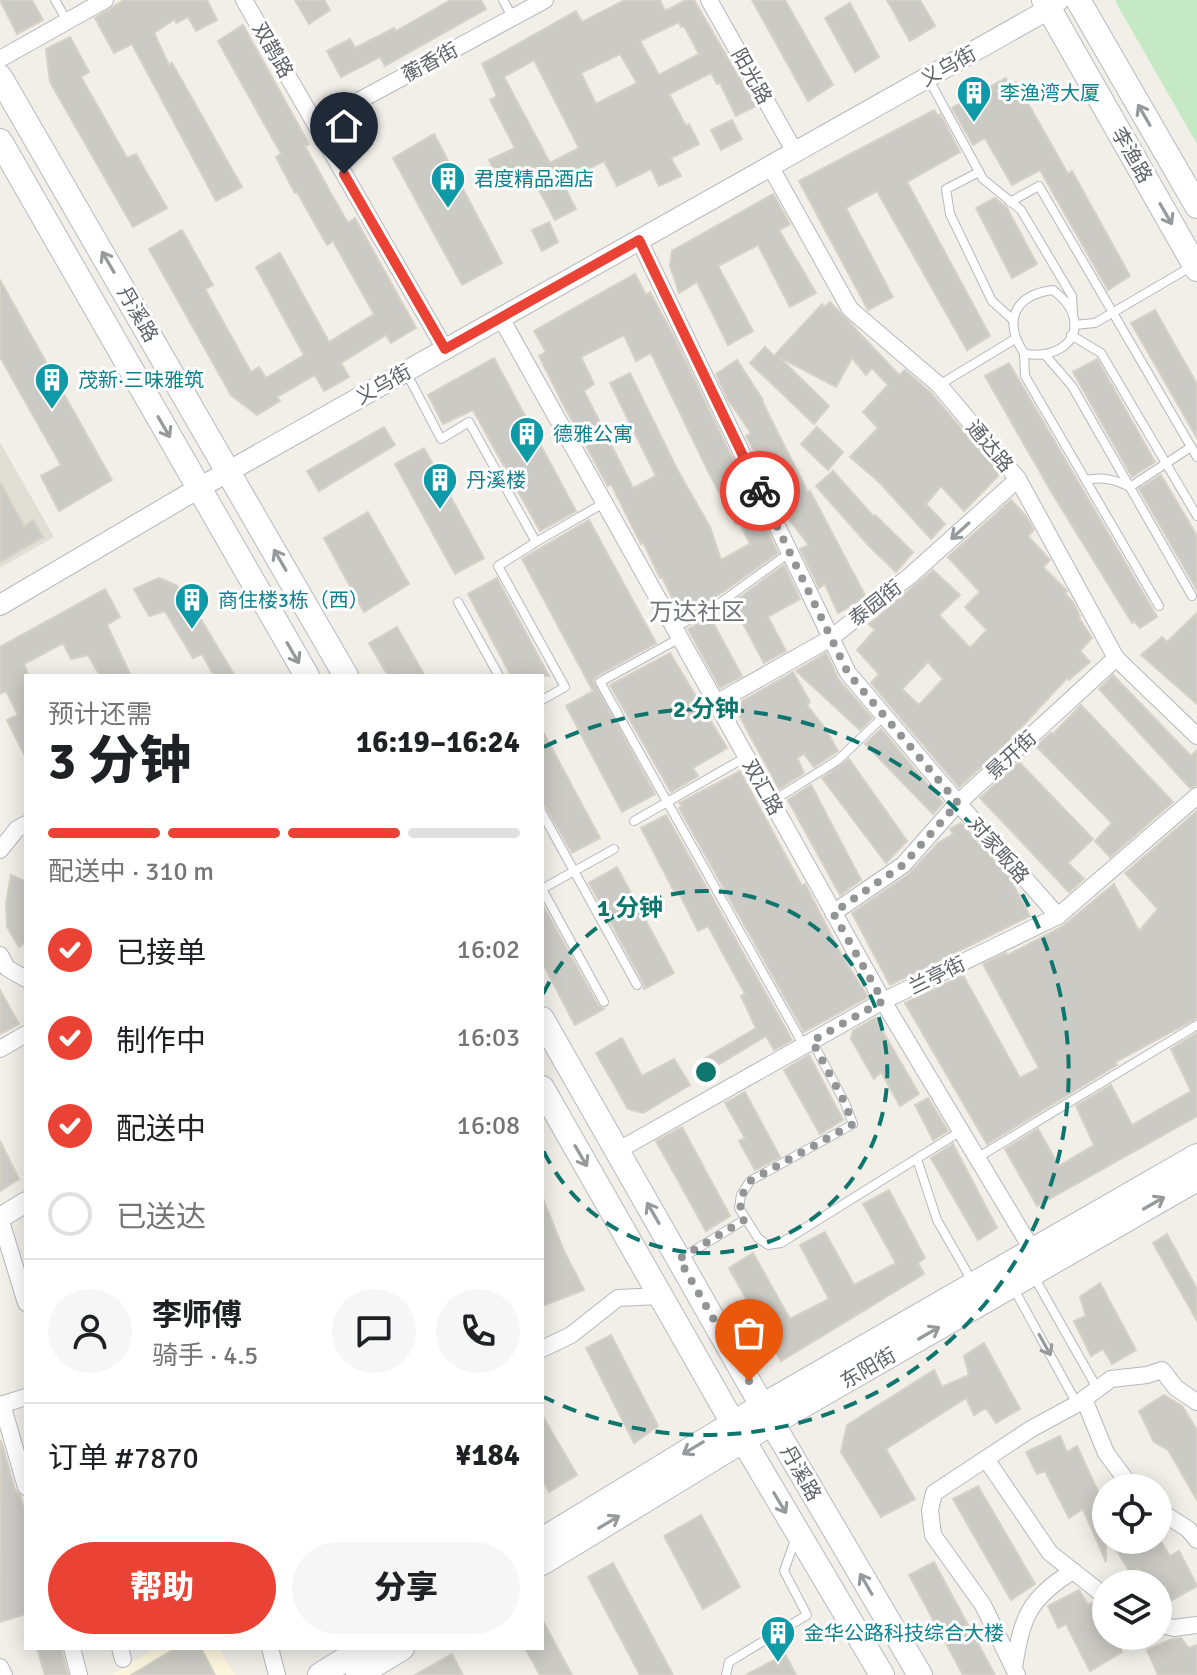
<!DOCTYPE html>
<html lang="zh">
<meta charset="utf-8">
<style>
:root{--surface:#fff;--page:#f6f6f6;--text:#202124;--muted:#757577;--line:#e0e0e0;--accent:#ea4335}
body{margin:0;font-family:Signika,"Noto Sans SC",sans-serif;background:var(--page);color:var(--text);height:100vh;display:flex;flex-direction:column;font-size:30px;white-space:nowrap}
*{box-sizing:border-box;margin:0}
p{font-size:26px;color:var(--muted)}
.icon{flex:none;width:44px;height:44px;fill:none;stroke:currentColor;stroke-width:2;stroke-linecap:round;stroke-linejoin:round}
.map{position:relative;flex:1;overflow:hidden}
.drawer{position:absolute;left:24px;top:674px;width:520px;height:976px;display:flex;flex-direction:column;background:var(--surface);border-radius:0px;box-shadow:0 4px 20px #0003}
.drawer>*{flex:none}
.buttons{position:absolute;left:1092px;top:1474px;display:grid;gap:16px}
.buttons a{display:grid;place-items:center;width:80px;height:80px;border-radius:50%;background:var(--surface);box-shadow:0 4px 20px #0003;font-size:40px}
.pin{position:absolute;display:grid;place-items:center;width:68px;height:68px;color:#fff;margin:-82px -34px;border-radius:50% 50% 50% 0;rotate:-45deg;box-shadow:0 0 8px #0007}
.pin .icon{rotate:45deg}
.courier{position:absolute;display:grid;place-items:center;width:80px;height:80px;margin:-40px;border:6px solid #ea4335;border-radius:50%;background:#fff;color:#222;box-shadow:0 2px 10px #0007}
.headline em{font-style:normal;font-weight:800}
.headline div{display:flex;flex-direction:column-reverse}
.headline{display:flex;align-items:center;justify-content:space-between;height:136px;padding:0 24px}
h1{font-size:52px;font-weight:800;line-height:60px}
.bar{display:grid;grid-template-columns:repeat(4,1fr);gap:12px 8px;align-content:center;height:96px;padding:0 24px}
.bar i{height:10px;border-radius:6px;background:var(--line)}
.bar .active{background:var(--accent)}
.bar p{grid-column:span 4}
.line{display:flex;align-items:center;gap:20px;padding:0 24px;border-top:2px solid var(--line)}
.line div{flex:1}
.round{display:grid;place-items:center;flex:none;width:84px;height:84px;border-radius:42px;background:var(--page)}
ol{padding:0 24px;list-style:none}
li{display:flex;align-items:center;gap:24px;height:88px}
li p{margin-inline-start:auto}
li .icon{padding:8px;border-radius:50%;background:var(--accent);color:#fff;stroke-width:4}
li:last-child{color:var(--muted)}
li i{width:44px;height:44px;border:4px solid var(--line);border-radius:50%}
.action{display:flex;gap:16px;margin-top:auto;padding:16px 24px}
.action a{flex:1;height:92px;border-radius:48px;background:var(--accent);color:#fff;font-size:32px;font-weight:800;line-height:92px;text-align:center}
.action a+a{background:var(--page);color:var(--text)}
.map>svg:first-child{display:block}
</style>
<div class="map">
<svg width="1197" height="1675" viewBox="0 0 1197 1675">
<rect width="100%" height="100%" fill="#f1efe8"/>
<!-- commercial -->
<path fill="#fef7e0" d="M156,1648H219L235,1675H110Z"/>
<!-- education -->
<path fill="#e1ded6" d="M0,442L54,537L0,568Z"/>
<!-- green -->
<path fill="#c5e8c5" d="M1118,0H1197V144L1115,1Z"/>
<!-- building -->
<g fill="#cccac5" stroke="#d6d1c6" stroke-width="2" fill-rule="evenodd">
<path d="M0,0H32L43,20L17,34Z"/>
<path d="M124,0H207L217,20L196,31L188,17L176,23L175,19L154,33L169,65L172,63L242,187L216,201L132,44L114,53L95,18Z"/>
<path d="M295,0H324L330,10L309,24Z"/>
<path d="M451,0H481L486,9L385,66L380,57L341,77L327,51L350,39L355,48L394,28L396,31Z"/>
<path d="M625,0H660L665,11L686,0H694L756,106L736,116L720,83L717,84L711,73L669,94L686,126L689,124L699,144L671,158L681,176L659,186L651,169L617,186L604,161L562,182L576,209L555,220L526,166L499,181L489,160L515,148L490,100L497,96L482,64L576,11L582,22ZM679,22L681,27L684,26L699,54L659,75L640,41ZM620,54L637,83L596,104L581,73ZM534,60L579,148L550,163L504,77Z"/>
<path d="M752,0H785L833,85L808,101Z"/>
<path d="M887,0H920L935,26L910,41Z"/>
<path d="M850,3L879,57L855,72L825,18Z"/>
<path d="M243,25L309,144L305,146L329,190L348,223L355,218L416,328L391,343L386,335L341,363L349,377L324,391L315,375L277,397L280,401L257,415L231,395L149,249L182,230L213,285L205,289L251,372L259,367L266,378L304,355L256,267L280,253L329,342L374,314L333,241L327,245L297,192L295,193L276,157L281,154L218,41Z"/>
<path d="M70,37L89,72L81,77L127,158L136,154L167,208L133,227L50,82L46,49Z"/>
<path d="M1006,78L1009,85L1016,82L1068,174L1072,171L1130,276L1108,290L1040,170L1012,185L985,138L973,145L952,108Z"/>
<path d="M934,110L938,116L940,114L960,152L907,182L990,336L967,350L877,191L846,208L893,297L868,310L799,181Z"/>
<path d="M732,120L742,139L721,150L711,130Z"/>
<path d="M434,134L502,263L462,285L393,158Z"/>
<path d="M773,194L790,224L779,230L816,293L790,307L758,245L718,266L753,331L728,345L697,282L679,293L670,266L672,251Z"/>
<path d="M995,198L1007,208L1037,264L1012,278L976,208Z"/>
<path d="M549,222L558,242L542,251L532,230Z"/>
<path d="M635,274L646,295L650,292L674,337L778,553L723,592L681,616L662,577L660,578L643,542L641,544L611,484L608,486L563,404L539,356L546,352L534,331ZM624,335L636,361L651,353L709,473L736,524L740,523L750,544L721,560L710,527L677,469L630,373L610,383L656,476L633,488L584,391L594,384L581,357Z"/>
<path d="M0,280L112,480L59,511L41,476L61,465L0,357Z"/>
<path d="M830,302L899,375L905,370L931,393L1000,474L964,511L941,486L926,504L945,524L931,539L879,482L850,457L878,428L863,412L888,385L872,368L866,375L852,358L836,387L779,357L829,406L814,424L750,363L765,347L774,356L822,304L824,307Z"/>
<path d="M1155,310L1197,384V438L1131,323Z"/>
<path d="M494,358L576,511L540,531L473,410L443,424L428,395Z"/>
<path d="M1097,359L1155,462L1132,477L1073,372Z"/>
<path d="M737,360L763,400L762,401L808,493L810,491L866,597L838,613L825,584L819,588L800,549L809,545L783,512L767,475L746,436L751,433L728,400L716,374Z"/>
<path d="M1009,363L1157,617L1140,628L1134,621L1132,623L1052,493L985,376Z"/>
<path d="M384,427L395,445L319,491L307,471Z"/>
<path d="M817,427L843,452L828,470L801,444Z"/>
<path d="M424,448L484,558L455,574L395,464Z"/>
<path d="M833,471L873,516L875,515L913,552L896,572L869,546L816,486Z"/>
<path d="M1161,475L1197,536V590L1139,489Z"/>
<path d="M0,482L24,526L33,520L43,537L0,562Z"/>
<path d="M1011,500L1026,516L1034,530L1028,536L1050,560L1043,567L1067,591L1065,594L1073,602L1080,616L1079,618L1092,638L1080,651L1090,662L1069,680L1067,678L1004,746L959,787L871,683L879,674L857,650L875,630L869,624L933,570L960,595L939,615L970,648L987,630L965,607L980,592L948,557ZM928,662L943,679L919,705L902,689Z"/>
<path d="M368,512L409,584L364,612L324,538Z"/>
<path d="M589,520L656,643L597,676L593,681L655,794L622,812L566,706L593,691L522,559Z"/>
<path d="M784,565L800,599L768,617L786,651L764,663L732,603Z"/>
<path d="M159,578L176,585L197,613L235,676H214L202,654L193,658L165,611L149,616L134,589Z"/>
<path d="M497,578L500,584L549,676H511L468,594Z"/>
<path d="M105,589L120,617L107,625L131,676H100L88,655L71,659L63,643L24,664L29,676H26V758L7,720L18,715L6,691L0,694V647Z"/>
<path d="M1197,613V704L1141,655L1162,637L1167,642Z"/>
<path d="M710,617L742,676L720,688L688,629Z"/>
<path d="M397,627L425,676H388L369,643Z"/>
<path d="M670,653L727,748L693,768L698,776L671,792L610,685Z"/>
<path d="M826,653L839,680L872,718L860,730L796,671Z"/>
<path d="M793,672L810,702L807,705L825,728L838,751L814,767L804,754L797,758L804,773L779,789L734,706Z"/>
<path d="M1113,675L1191,756L1197,750V785L1190,788L1099,689Z"/>
<path d="M1081,705L1173,802L1110,857L1095,841L1112,823L1036,746L1051,733L1053,734Z"/>
<path d="M881,729L943,803L933,814L865,744Z"/>
<path d="M542,730L600,838L572,853L542,800Z"/>
<path d="M849,759L907,841L886,863L822,778Z"/>
<path d="M1019,762L1093,839L1068,863L1084,879L1069,892L980,798Z"/>
<path d="M740,771L802,886L805,884L843,958L868,997L804,1032L679,808L682,806L679,803Z"/>
<path d="M811,785L861,880L840,895L788,800Z"/>
<path d="M1197,811V1018L1115,1062L1117,1065L987,1144L905,1003L963,975L1020,1078L1039,1068L983,964L1006,953L1008,955L1063,926L1114,884L1139,931L1158,909L1125,873Z"/>
<path d="M666,815L792,1040L774,1050L766,1036L708,1071L702,1060L756,1028L741,996L745,994L708,926L698,931L677,889L674,891L641,828Z"/>
<path d="M961,823L1009,877L1030,916L890,985L852,913L909,874L938,843L953,834L950,829Z"/>
<path d="M617,867L674,973L644,989L643,982L589,883Z"/>
<path d="M11,875L26,882V942L19,947L7,927L6,903Z"/>
<path d="M542,904L598,1005L604,1009L575,1025L542,962Z"/>
<path d="M0,990L19,1024L0,1034Z"/>
<path d="M875,1018L919,1094L900,1106L881,1072L874,1079L851,1039L853,1031Z"/>
<path d="M1197,1033V1116L1037,1206L1005,1149L1038,1129L1059,1166L1094,1145L1076,1106L1111,1085L1132,1125L1191,1091L1171,1049Z"/>
<path d="M622,1038L642,1076L674,1059L690,1085L643,1113L628,1109L596,1053Z"/>
<path d="M809,1055L843,1120L820,1134L784,1070Z"/>
<path d="M745,1092L780,1157L755,1170L739,1141L745,1138L725,1103Z"/>
<path d="M928,1098L948,1131L933,1140L915,1105Z"/>
<path d="M682,1127L730,1216L706,1231L656,1141Z"/>
<path d="M0,1141L19,1179L0,1191Z"/>
<path d="M953,1144L997,1228L978,1240L931,1158Z"/>
<path d="M889,1190L925,1258L918,1263L924,1274L781,1361L729,1268L753,1253L790,1319L829,1299L800,1245L825,1232L854,1285L896,1263L863,1204Z"/>
<path d="M542,1196L564,1251L584,1290L542,1306Z"/>
<path d="M1167,1234L1197,1289V1321L1153,1243Z"/>
<path d="M1100,1283L1136,1350L1112,1364L1103,1349L1091,1356L1074,1321L1086,1316L1080,1297Z"/>
<path d="M611,1335L658,1426L634,1443L586,1348Z"/>
<path d="M984,1343L1020,1409L996,1423L986,1408L974,1415L966,1398L886,1449L915,1499L881,1517L841,1452L847,1425L934,1370L942,1387L969,1375L964,1356Z"/>
<path d="M1164,1395L1182,1406L1197,1430V1500L1168,1450L1154,1442L1139,1411Z"/>
<path d="M542,1415L577,1475L549,1492L542,1479Z"/>
<path d="M1060,1436L1067,1452L1077,1446L1106,1509V1562L1083,1509L1069,1518L1045,1471L1037,1474L1026,1452Z"/>
<path d="M1,1440L15,1490L20,1496L26,1514V1614L0,1622Z"/>
<path d="M978,1486L1035,1584L1011,1600L953,1499Z"/>
<path d="M701,1515L740,1587L703,1609L664,1536Z"/>
<path d="M1110,1540H1160L1170,1556L1179,1551L1197,1586L1158,1608V1584H1147L1139,1569L1129,1571Z"/>
<path d="M934,1562L995,1675H963L909,1575Z"/>
<path d="M613,1563L673,1675H640L588,1577Z"/>
<path d="M1079,1590L1088,1605L1094,1602L1101,1606L1106,1617V1636H1115L1122,1652L1090,1671L1066,1624L1058,1628L1048,1606Z"/>
<path d="M542,1619L572,1675H540L525,1648H542Z"/>
<path d="M1181,1638L1189,1648L1197,1645V1675H1158L1147,1650L1172,1639Z"/>
<path d="M37,1648H61L68,1675H45Z"/>
<path d="M176,1648H201L215,1675H131Z"/>
<path d="M452,1654L463,1675H415Z"/>
<path d="M785,1654L796,1675H746Z"/>
</g>
<g fill="none" stroke-linecap="round" stroke-linejoin="round">
<defs>
<g id="service">
<path d="M55,0L67,21"/>
<path d="M503,0L513,18"/>
<path d="M928,78L983,179L1021,210L1072,296L1073,313"/>
<path d="M979,172L946,189L950,214L992,301L1013,320"/>
<path d="M1010,202L1039,186L1197,457"/>
<path d="M1053,290C1061,297 1070,304 1073,315C1083,345 1048,360 1024,353C1003,321 1014,295 1053,290Z"/>
<path d="M1074,325L1095,323L1194,265"/>
<path d="M1071,335L1101,353L1197,516"/>
<path d="M1024,353L1025,376L1159,606"/>
<path d="M1046,356L1072,386L1192,596"/>
<path d="M406,372L441,439L469,422L536,542L604,503"/>
<path d="M939,385L1015,339"/>
<path d="M1086,480C1103,476 1115,480 1130,487L1191,447"/>
<path d="M536,542L498,566L565,687L542,700"/>
<path d="M458,602L499,676"/>
<path d="M674,628L720,603L789,553"/>
<path d="M680,638L600,682L804,1046"/>
<path d="M771,802L838,760L884,716"/>
<path d="M542,813L637,985"/>
<path d="M634,821L746,757"/>
<path d="M542,889L604,1002"/>
<path d="M542,889L614,849"/>
<path d="M812,1041L845,1103L853,1124L750,1181L741,1195L739,1208L758,1238L768,1245L781,1243L961,1131"/>
<path d="M977,1158L1197,1025"/>
<path d="M917,1159L937,1220L972,1281"/>
<path d="M680,1259L744,1220"/>
<path d="M1033,1275L1097,1388"/>
<path d="M1014,1289L1077,1404"/>
<path d="M726,1675L729,1662L807,1615L784,1571L796,1537"/>
</g>
<g id="minor">
<path d="M244,0L445,349"/>
<path d="M709,0L795,152"/>
<path d="M0,59L105,0"/>
<path d="M316,124L545,0"/>
<path d="M770,166L850,309L939,385L1018,479L1116,658L1197,736"/>
<path d="M639,240L848,673L958,803L1058,916"/>
<path d="M501,318L883,1001L1033,1251"/>
<path d="M716,703L831,638L911,575L1018,479"/>
<path d="M0,850L17,829L26,824"/>
<path d="M833,913L903,865L958,803L1116,658"/>
<path d="M0,955L7,968L26,979"/>
<path d="M0,1049L26,1034"/>
<path d="M617,1151L883,1001L1058,916L1197,796"/>
<path d="M0,1218L26,1303"/>
<path d="M542,1349L571,1335L618,1298L660,1296"/>
<path d="M1084,1399L1106,1453L1132,1488"/>
<path d="M2,1404L26,1487"/>
<path d="M0,1405L26,1397"/>
<path d="M986,1459L1050,1553L1106,1597"/>
<path d="M1158,1510L1188,1529L1197,1540"/>
<path d="M1158,1624L1174,1628L1197,1625"/>
<path d="M72,1648L79,1675"/>
<path d="M120,1648L123,1659"/>
<path d="M270,1648L277,1675"/>
<path d="M0,1667L4,1675"/>
<path d="M1014,1667C1022,1617 1029,1598 1073,1571"/>
<path d="M1017,1675L983,1605L933,1535L930,1510L934,1493L1031,1429L1077,1404L1111,1379L1147,1375L1162,1370L1176,1388L1197,1402"/>
</g>
<g id="tertiary">
<path d="M0,605L199,488L1049,9L1059,0"/>
<path d="M0,1218L26,1202"/>
</g>
<g id="secondary">
<path d="M1044,0L1197,269"/>
<path d="M1078,0L1197,206"/>
<path d="M0,77L346,676"/>
<path d="M0,141L307,676"/>
<path d="M542,1019L772,1423L920,1675"/>
<path d="M542,1088L733,1423L882,1675"/>
<path d="M542,1540L755,1410L1197,1156"/>
<path d="M542,1563L765,1427L1197,1179"/>
<path d="M320,1675L364,1648"/>
<path d="M358,1675L402,1648"/>
</g>
</defs>
<!-- service casing -->
<use href="#service" stroke="#b5b8bc" stroke-width="10"/>
<!-- minor casing -->
<use href="#minor" stroke="#b5b8bc" stroke-width="18"/>
<!-- tertiary casing -->
<use href="#tertiary" stroke="#b5b8bc" stroke-width="22"/>
<!-- secondary casing -->
<use href="#secondary" stroke="#b6babf" stroke-width="26"/>
<!-- service -->
<use href="#service" stroke="#fff" stroke-width="8"/>
<!-- minor -->
<use href="#minor" stroke="#fff" stroke-width="16"/>
<!-- tertiary -->
<use href="#tertiary" stroke="#fff" stroke-width="20"/>
<!-- secondary -->
<use href="#secondary" stroke="#fff" stroke-width="24"/>
</g>
<!-- one-way arrows -->
<defs><path id="oneway-shaft" d="M-6 0H5M1.5-3L5.5 0L1.5 3" fill="none" stroke-width="1.6" stroke-linecap="round" stroke-linejoin="round" transform="scale(2)"/></defs>
<g stroke="#979a9d">
<use href="#oneway-shaft" transform="translate(1144 115) rotate(-120)"/>
<use href="#oneway-shaft" transform="translate(1166 214) rotate(60)"/>
<use href="#oneway-shaft" transform="translate(108 262) rotate(-120)"/>
<use href="#oneway-shaft" transform="translate(164 427) rotate(60)"/>
<use href="#oneway-shaft" transform="translate(960 531) rotate(138)"/>
<use href="#oneway-shaft" transform="translate(280 560) rotate(-120)"/>
<use href="#oneway-shaft" transform="translate(293 653) rotate(60)"/>
<use href="#oneway-shaft" transform="translate(581 1156) rotate(60)"/>
<use href="#oneway-shaft" transform="translate(1154 1203) rotate(-30)"/>
<use href="#oneway-shaft" transform="translate(653 1213) rotate(-120)"/>
<use href="#oneway-shaft" transform="translate(929 1333) rotate(-30)"/>
<use href="#oneway-shaft" transform="translate(1045 1345) rotate(61)"/>
<use href="#oneway-shaft" transform="translate(693 1448) rotate(149)"/>
<use href="#oneway-shaft" transform="translate(780 1503) rotate(59)"/>
<use href="#oneway-shaft" transform="translate(609 1522) rotate(-31)"/>
<use href="#oneway-shaft" transform="translate(866 1584) rotate(-120)"/>
</g>
<g fill="none" stroke-linecap="round" stroke-linejoin="round">
<!-- done -->
<path stroke="#929495" stroke-width="8" stroke-dasharray="0 14.4" d="M749,1381L679,1259L744,1220C737,1204 741,1195 750,1181L853,1124L845,1103L812,1041L883,1001L833,913L903,865L958,803L848,673L760,491"/>
<!-- route -->
<path stroke="#ea4335" stroke-width="10" d="M344,174L445,349L639,240L760,491"/>
</g>
<!-- distance rings -->
<g fill="none" stroke="#0f766e" stroke-width="4" stroke-dasharray="14 10">
<path d="M543 994A181 181 0 1 1 543 1150"/>
<path d="M544 747A363 363 0 1 1 544 1397"/>
</g>
<!-- icons -->
<defs>
<symbol id="building-pin" viewBox="-11 -11 22 30"><path d="M0 17L-7.5 6A9.5 9.5 0 1 1 7.5 6Z" fill="#0f9aa8" stroke="#fff"/><path d="M-4-6H4V6H1V3H-1V6H-4ZM-2.5-4.3h1.7v1.8h-1.7ZM.8-4.3h1.7v1.8H.8ZM-2.5-1h1.7V.8h-1.7ZM.8-1h1.7V.8H.8Z" fill="#fff"/></symbol>
</defs>
<g fill-rule="evenodd">
<use href="#building-pin" x="954" y="73" width="40" height="54"/>
<use href="#building-pin" x="428" y="159" width="40" height="54"/>
<use href="#building-pin" x="32" y="360" width="40" height="54"/>
<use href="#building-pin" x="507" y="414" width="40" height="54"/>
<use href="#building-pin" x="420" y="460" width="40" height="54"/>
<use href="#building-pin" x="172" y="580" width="40" height="54"/>
<use href="#building-pin" x="758" y="1613" width="40" height="54"/>
</g>
<g text-anchor="middle" stroke-width="6" stroke-linejoin="round" paint-order="stroke">
<!-- street labels -->
<g font-size="20" fill="#5f6368" stroke="#fff">
<text transform="translate(273 50) rotate(60)" y="7">双鹊路</text>
<text transform="translate(430 62) rotate(-28)" y="7">蘅香街</text>
<text transform="translate(948 66) rotate(-29)" y="7">义乌街</text>
<text transform="translate(752 76) rotate(61)" y="7">阳光路</text>
<text transform="translate(1132 155) rotate(60)" y="7">李渔路</text>
<text transform="translate(138 314) rotate(60)" y="7">丹溪路</text>
<text transform="translate(383 384) rotate(-29)" y="7">义乌街</text>
<text transform="translate(990 446) rotate(50)" y="7">通达路</text>
<text transform="translate(875 603) rotate(-38)" y="7">泰园街</text>
<text transform="translate(1011 755) rotate(-43)" y="7">景开街</text>
<text transform="translate(763 787) rotate(61)" y="7">双汇路</text>
<text transform="translate(999 850) rotate(49)" y="7">对家畈路</text>
<text transform="translate(937 975) rotate(-26)" y="7">兰亭街</text>
<text transform="translate(868 1368) rotate(-30)" y="7">东阳街</text>
<text transform="translate(801 1473) rotate(60)" y="7">丹溪路</text>
</g>
<!-- culture labels -->
<g font-size="20" fill="#0d838f" stroke="#fff" text-anchor="start">
<text x="1000" y="100">李渔湾大厦</text>
<text x="474" y="186">君度精品酒店</text>
<text x="78" y="387">茂新·三味雅筑</text>
<text x="553" y="441">德雅公寓</text>
<text x="466" y="487">丹溪楼</text>
<text x="218" y="607">商住楼3栋（西）</text>
<text x="804" y="1640">金华公路科技综合大楼</text>
</g>
<!-- quarter labels -->
<g font-size="24" fill="#70757a" stroke="#fff">
<text x="697" y="620">万达社区</text>
</g>
</g>
<circle cx="706" cy="1072" r="12" fill="#0f766e" stroke="#fff" stroke-width="4"/>
<g font-size="24" text-anchor="middle" font-weight="bold" fill="#0f766e" stroke="#fff" stroke-width="6" stroke-linejoin="round" paint-order="stroke">
<text x="706" y="717">2 分钟</text>
<text x="630" y="916">1 分钟</text>
</g>
</svg>
<div class="buttons">
<a><svg class="icon" aria-label="locate" viewBox="0 0 24 24"><circle cx="12" cy="12" r="6"/><path d="M12 2v4M12 18v4M2 12h4M18 12h4"/></svg></a>
<a><svg class="icon" aria-label="layers" viewBox="0 0 24 24"><path d="M12 4l9 5-9 5-9-5zM3 14l9 5 9-5"/></svg></a>
</div>
<div class="pin" style="left:749px;top:1381px;background:#ea580c"><svg class="icon" aria-label="bag" viewBox="0 0 24 24"><path d="M5 8h14l-1 12H6zM9 8a3 3 0 0 1 6 0"/></svg></div>
<div class="pin" style="left:344px;top:174px;background:#1f2937"><svg class="icon" aria-label="home" viewBox="0 0 24 24"><path d="M3 11l9-7 9 7M6 9v11h12V9"/></svg></div>
<div class="courier" style="left:760px;top:491px"><svg class="icon" aria-label="bike" viewBox="0 0 24 24"><circle cx="6" cy="16" r="4"/><circle cx="18" cy="16" r="4"/><path d="M6 16l4-8h5l3 8M10 8l3 8H6M13 5h3"/></svg></div>
<section class="drawer">
<div class="headline"><div><h1>3 分钟</h1><p>预计还需</p></div><em>16:19–16:24</em></div>
<div class="bar"><i class="active"></i><i class="active"></i><i class="active"></i><i></i><p>配送中 · 310 m</p></div>
<ol>
<li><svg class="icon" aria-label="check" viewBox="0 0 24 24"><path d="M5 12l5 5 9-10"/></svg>已接单<p>16:02</p></li>
<li><svg class="icon" aria-label="check" viewBox="0 0 24 24"><path d="M5 12l5 5 9-10"/></svg>制作中<p>16:03</p></li>
<li><svg class="icon" aria-label="check" viewBox="0 0 24 24"><path d="M5 12l5 5 9-10"/></svg>配送中<p>16:08</p></li>
<li><i></i>已送达</li>
</ol>
<div class="line" style="height:144px"><a class="round"><svg class="icon" aria-label="person" viewBox="0 0 24 24"><circle cx="12" cy="8" r="4"/><path d="M4 21q1-7 8-7t8 7"/></svg></a><div><b>李师傅</b><p>骑手 · 4.5</p></div><a class="round"><svg class="icon" aria-label="chat" viewBox="0 0 24 24"><path d="M4 5h16v11H9l-5 4z"/></svg></a><a class="round"><svg class="icon" aria-label="phone" viewBox="0 0 24 24"><path d="M5 4h4l2 5-3 2q2 4 5 5l2-3 5 2v4C11 20 4 13 5 4z"/></svg></a></div>
<div class="line" style="height:104px"><div>订单 #7870</div><b>¥184</b></div>
<div class="action"><a>帮助</a><a>分享</a></div>
</section>
</div>
